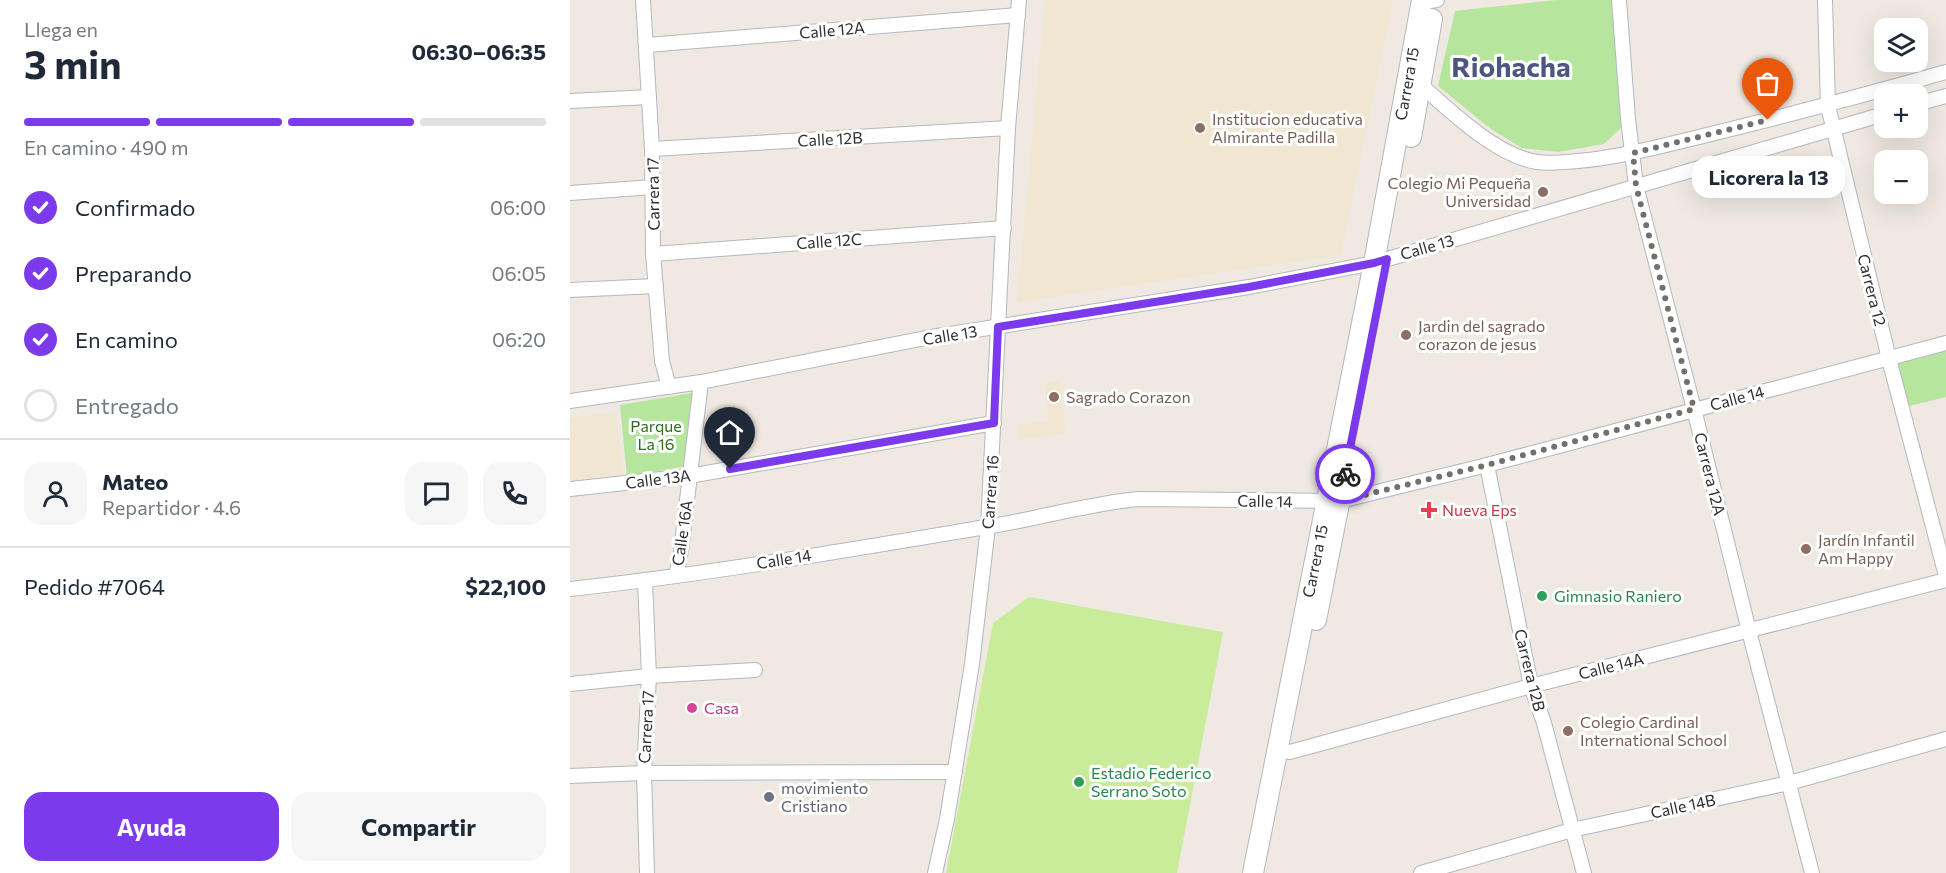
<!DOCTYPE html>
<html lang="es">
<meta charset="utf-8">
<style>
:root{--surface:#fff;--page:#f6f6f7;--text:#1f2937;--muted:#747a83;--line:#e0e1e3;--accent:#7c3aed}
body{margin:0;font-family:Commissioner,sans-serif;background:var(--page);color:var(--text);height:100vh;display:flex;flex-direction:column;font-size:22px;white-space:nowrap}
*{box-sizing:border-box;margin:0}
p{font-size:20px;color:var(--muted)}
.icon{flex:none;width:33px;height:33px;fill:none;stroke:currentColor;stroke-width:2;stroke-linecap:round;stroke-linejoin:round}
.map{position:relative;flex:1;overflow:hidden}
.panel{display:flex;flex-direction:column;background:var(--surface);width:570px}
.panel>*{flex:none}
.buttons{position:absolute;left:1304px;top:18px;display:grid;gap:12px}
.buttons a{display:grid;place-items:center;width:54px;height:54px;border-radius:12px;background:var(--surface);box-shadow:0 6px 24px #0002;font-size:30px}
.pin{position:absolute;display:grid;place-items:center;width:51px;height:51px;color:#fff;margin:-62px -26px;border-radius:50% 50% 50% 0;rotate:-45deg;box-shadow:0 0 6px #0007}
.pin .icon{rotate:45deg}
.courier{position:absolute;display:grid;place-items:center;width:60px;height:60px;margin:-30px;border:4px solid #7c3aed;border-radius:50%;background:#fff;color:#222;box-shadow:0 2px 8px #0007}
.bubble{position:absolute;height:42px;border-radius:18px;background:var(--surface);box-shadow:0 6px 24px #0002;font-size:20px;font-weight:700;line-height:42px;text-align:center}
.summary em{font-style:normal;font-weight:700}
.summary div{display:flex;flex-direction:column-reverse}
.summary{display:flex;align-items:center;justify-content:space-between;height:102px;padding:0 24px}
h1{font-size:39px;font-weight:700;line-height:45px}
.bar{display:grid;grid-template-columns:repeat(4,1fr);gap:9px 6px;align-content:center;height:72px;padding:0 24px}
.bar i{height:8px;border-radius:4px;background:var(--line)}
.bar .selected{background:var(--accent)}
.bar p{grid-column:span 4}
.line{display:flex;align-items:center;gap:15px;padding:0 24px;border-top:2px solid var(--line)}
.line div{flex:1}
.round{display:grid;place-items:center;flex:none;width:63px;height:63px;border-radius:18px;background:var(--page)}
ol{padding:0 24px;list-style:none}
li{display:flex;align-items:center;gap:18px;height:66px}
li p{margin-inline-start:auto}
li .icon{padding:6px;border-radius:50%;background:var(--accent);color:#fff;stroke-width:4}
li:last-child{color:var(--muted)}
li i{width:33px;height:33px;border:3px solid var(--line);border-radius:50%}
.action{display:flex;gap:12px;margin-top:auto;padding:12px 24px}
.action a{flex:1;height:69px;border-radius:18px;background:var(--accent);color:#fff;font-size:24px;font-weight:700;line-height:69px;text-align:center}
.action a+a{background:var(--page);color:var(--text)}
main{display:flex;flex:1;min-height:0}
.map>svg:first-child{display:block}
</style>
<main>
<section class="panel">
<div class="summary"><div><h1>3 min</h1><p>Llega en</p></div><em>06:30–06:35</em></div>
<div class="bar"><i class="selected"></i><i class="selected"></i><i class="selected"></i><i></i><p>En camino · 490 m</p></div>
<ol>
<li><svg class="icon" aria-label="check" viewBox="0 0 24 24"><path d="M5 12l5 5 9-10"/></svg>Confirmado<p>06:00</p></li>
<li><svg class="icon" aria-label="check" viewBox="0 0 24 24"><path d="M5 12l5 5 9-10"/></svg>Preparando<p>06:05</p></li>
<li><svg class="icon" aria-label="check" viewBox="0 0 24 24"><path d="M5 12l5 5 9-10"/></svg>En camino<p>06:20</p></li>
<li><i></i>Entregado</li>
</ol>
<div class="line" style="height:108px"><a class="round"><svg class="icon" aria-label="person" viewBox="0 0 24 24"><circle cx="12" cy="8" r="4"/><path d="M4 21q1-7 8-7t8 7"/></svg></a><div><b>Mateo</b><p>Repartidor · 4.6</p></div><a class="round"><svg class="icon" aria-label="chat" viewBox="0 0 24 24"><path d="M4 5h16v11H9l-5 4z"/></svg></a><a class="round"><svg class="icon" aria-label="phone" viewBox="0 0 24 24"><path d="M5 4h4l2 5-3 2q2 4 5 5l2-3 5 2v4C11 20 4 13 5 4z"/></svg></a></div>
<div class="line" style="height:78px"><div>Pedido #7064</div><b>$22,100</b></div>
<div class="action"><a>Ayuda</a><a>Compartir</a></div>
</section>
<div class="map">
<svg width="1376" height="873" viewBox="0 0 1376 873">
<rect width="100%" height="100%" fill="#efe9e1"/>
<!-- education -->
<g fill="#f0e6d1">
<path d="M475,0H823L771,255L447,302Z"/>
<path d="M490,381L496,434L449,440L448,425L479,421L475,383Z"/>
<path d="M46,412L53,475L0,480V418Z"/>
</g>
<!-- green -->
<g fill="#b6e59e">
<path d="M986,0H1042L1054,125L1034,144L988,152L952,148L921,129L868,86L885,11Z"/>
<path d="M1376,349V397L1339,406L1326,363Z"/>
<path d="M122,393L116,466L57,477L50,405Z"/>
</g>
<!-- pitch -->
<path fill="#c9ec9a" d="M459,597L653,632L607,873H376L423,623Z"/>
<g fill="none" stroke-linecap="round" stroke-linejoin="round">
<defs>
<g id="street">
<path d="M73,0L82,149L83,254L92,361L99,387"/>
<path d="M1049,0L1058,119L1066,186L1124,409L1179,631L1242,873"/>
<path d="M1255,0L1258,106L1319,359L1376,576"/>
<path d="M852,2L867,0"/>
<path d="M77,45L448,15"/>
<path d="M851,85C881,112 927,156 967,162C981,164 995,162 1008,161C1051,157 1092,146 1133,136C1215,116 1295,95 1376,72"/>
<path d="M0,101L79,97"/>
<path d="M1347,104L1376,96"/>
<path d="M82,149L438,128"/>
<path d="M0,193L83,187"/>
<path d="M83,254L434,228"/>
<path d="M0,290L86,286"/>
<path d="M0,401L131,382L361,337L679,287L804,263L1314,114"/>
<path d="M917,465L961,686L974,723L1014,873"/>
<path d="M0,489L119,476L424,423"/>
<path d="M106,576L111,551L131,382"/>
<path d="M75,581L79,676L74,773L77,873"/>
<path d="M0,589C139,574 278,550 416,527C467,519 517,504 568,499L770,501L917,465L1376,343"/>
<path d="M0,684L79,676L185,670"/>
<path d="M707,750L720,752L961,686L1376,580"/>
<path d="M0,776L74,773L385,772"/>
<path d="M365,873L377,819L402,664L418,527L438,128L449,0"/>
<path d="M851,873L1002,830L1219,783L1376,739"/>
</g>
<g id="secondary">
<path d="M841,137L862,19"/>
<path d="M746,620L778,458"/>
<path id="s1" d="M683,873L804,263L852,0"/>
</g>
</defs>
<!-- street casing -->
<use href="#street" stroke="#b4b7c1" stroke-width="16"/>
<!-- secondary casing -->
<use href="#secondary" stroke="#b4b7c1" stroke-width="22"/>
<!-- street -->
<use href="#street" stroke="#fff" stroke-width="14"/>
<!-- secondary -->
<use href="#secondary" stroke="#fff" stroke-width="20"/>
</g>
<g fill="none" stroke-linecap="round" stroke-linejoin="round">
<!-- done -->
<path stroke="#726f6d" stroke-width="6" stroke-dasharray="0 10.8" d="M775,474L770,501L917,465L1124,409L1066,186L1063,153L1198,120"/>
<!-- route -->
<path stroke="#7c3aed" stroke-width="8" d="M160,469L424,423L428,327L679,287L804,263L817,259L775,474"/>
</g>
<!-- markers -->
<g fill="#8d6e63" stroke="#fff" stroke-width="2">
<circle cx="630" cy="128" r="6"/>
<circle cx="973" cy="192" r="6"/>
<circle cx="836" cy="335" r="6"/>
<circle cx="484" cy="397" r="6"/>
<circle cx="1236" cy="549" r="6"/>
<circle cx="998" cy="731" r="6"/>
</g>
<path fill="#e0444e" stroke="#fff" stroke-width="2" d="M856 501h6v6h6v6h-6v6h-6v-6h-6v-6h6z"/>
<g fill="#2e9e5b" stroke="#fff" stroke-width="2">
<circle cx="972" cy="596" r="6"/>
<circle cx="509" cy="782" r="6"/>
</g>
<circle fill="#d1479c" stroke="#fff" stroke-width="2" cx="122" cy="708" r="6"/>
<circle fill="#6b7280" stroke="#fff" stroke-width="2" cx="199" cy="797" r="6"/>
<g text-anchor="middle" stroke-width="6" stroke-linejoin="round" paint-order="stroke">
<!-- street labels -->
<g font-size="16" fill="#2e2e2e" stroke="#fff">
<text transform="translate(262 30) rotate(-5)" y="6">Calle 12A</text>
<text dy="6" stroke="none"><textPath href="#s1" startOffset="804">Carrera 15</textPath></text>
<text transform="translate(260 139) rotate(-3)" y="6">Calle 12B</text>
<text transform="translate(83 194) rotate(-91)" y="6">Carrera 17</text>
<text transform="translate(259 241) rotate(-4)" y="6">Calle 12C</text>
<text transform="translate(857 247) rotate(-16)" y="6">Calle 13</text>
<text transform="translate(1302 290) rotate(76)" y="6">Carrera 12</text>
<text transform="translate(380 335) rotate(-9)" y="6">Calle 13</text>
<text transform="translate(1167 398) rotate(-15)" y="6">Calle 14</text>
<text transform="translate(1140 474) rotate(76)" y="6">Carrera 12A</text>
<text transform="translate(88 479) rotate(-7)" y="6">Calle 13A</text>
<text transform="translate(420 492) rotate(-86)" y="6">Carrera 16</text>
<text transform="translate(695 501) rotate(1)" y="6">Calle 14</text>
<text transform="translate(112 533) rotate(-82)" y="6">Calle 16A</text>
<text transform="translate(214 559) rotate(-9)" y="6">Calle 14</text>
<text dy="6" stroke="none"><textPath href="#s1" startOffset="318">Carrera 15</textPath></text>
<text transform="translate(1041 666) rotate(-14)" y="6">Calle 14A</text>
<text transform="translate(960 670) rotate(76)" y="6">Carrera 12B</text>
<text transform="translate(76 727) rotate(-87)" y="6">Carrera 17</text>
<text transform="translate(1113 806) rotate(-12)" y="6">Calle 14B</text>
</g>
<!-- education labels -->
<g font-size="16" fill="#785e54" stroke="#fff" text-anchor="start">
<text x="642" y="125">Institucion educativa<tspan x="642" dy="18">Almirante Padilla</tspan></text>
<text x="961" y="189" text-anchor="end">Colegio Mi Pequeña<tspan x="961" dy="18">Universidad</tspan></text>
<text x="848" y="332">Jardin del sagrado<tspan x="848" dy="18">corazon de jesus</tspan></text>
<text x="496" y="403">Sagrado Corazon</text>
<text x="1248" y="546">Jardín Infantil<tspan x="1248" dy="18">Am Happy</tspan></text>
<text x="1010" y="728">Colegio Cardinal<tspan x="1010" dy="18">International School</tspan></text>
</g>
<!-- park labels -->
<g font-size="16" fill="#2c6e1b" stroke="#fff">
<text x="86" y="432">Parque<tspan x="86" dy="18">La 16</tspan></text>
</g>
<!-- health labels -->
<g font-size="16" fill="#be3a42" stroke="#fff" text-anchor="start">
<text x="872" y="516">Nueva Eps</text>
</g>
<!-- leisure labels -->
<g font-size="16" fill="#27864d" stroke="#fff" text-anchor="start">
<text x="984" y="602">Gimnasio Raniero</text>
<text x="521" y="779">Estadio Federico<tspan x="521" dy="18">Serrano Soto</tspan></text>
</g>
<!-- hotel labels -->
<g font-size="16" fill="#b23c85" stroke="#fff" text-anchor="start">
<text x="134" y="714">Casa</text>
</g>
<!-- worship labels -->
<g font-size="16" fill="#5b616d" stroke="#fff" text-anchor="start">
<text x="211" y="794">movimiento<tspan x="211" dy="18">Cristiano</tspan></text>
</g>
<!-- town labels -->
<g font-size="28" font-weight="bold" fill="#4d5680" stroke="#fff">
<text x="941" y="77">Riohacha</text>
</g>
</g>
</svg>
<div class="buttons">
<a><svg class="icon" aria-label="layers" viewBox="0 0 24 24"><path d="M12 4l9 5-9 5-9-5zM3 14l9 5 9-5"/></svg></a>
<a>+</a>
<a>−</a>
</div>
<div class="pin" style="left:1198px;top:120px;background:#ea580c"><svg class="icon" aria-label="bag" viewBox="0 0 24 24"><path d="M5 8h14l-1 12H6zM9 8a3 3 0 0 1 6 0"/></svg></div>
<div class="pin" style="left:160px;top:469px;background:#1f2937"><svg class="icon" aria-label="home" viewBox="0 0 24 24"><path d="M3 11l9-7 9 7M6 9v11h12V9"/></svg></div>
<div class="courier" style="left:775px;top:474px"><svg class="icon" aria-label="bike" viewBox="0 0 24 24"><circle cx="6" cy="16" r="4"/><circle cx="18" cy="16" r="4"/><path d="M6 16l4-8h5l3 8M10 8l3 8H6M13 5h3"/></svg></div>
<div class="bubble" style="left:1122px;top:156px;width:153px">Licorera la 13</div>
</div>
</main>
